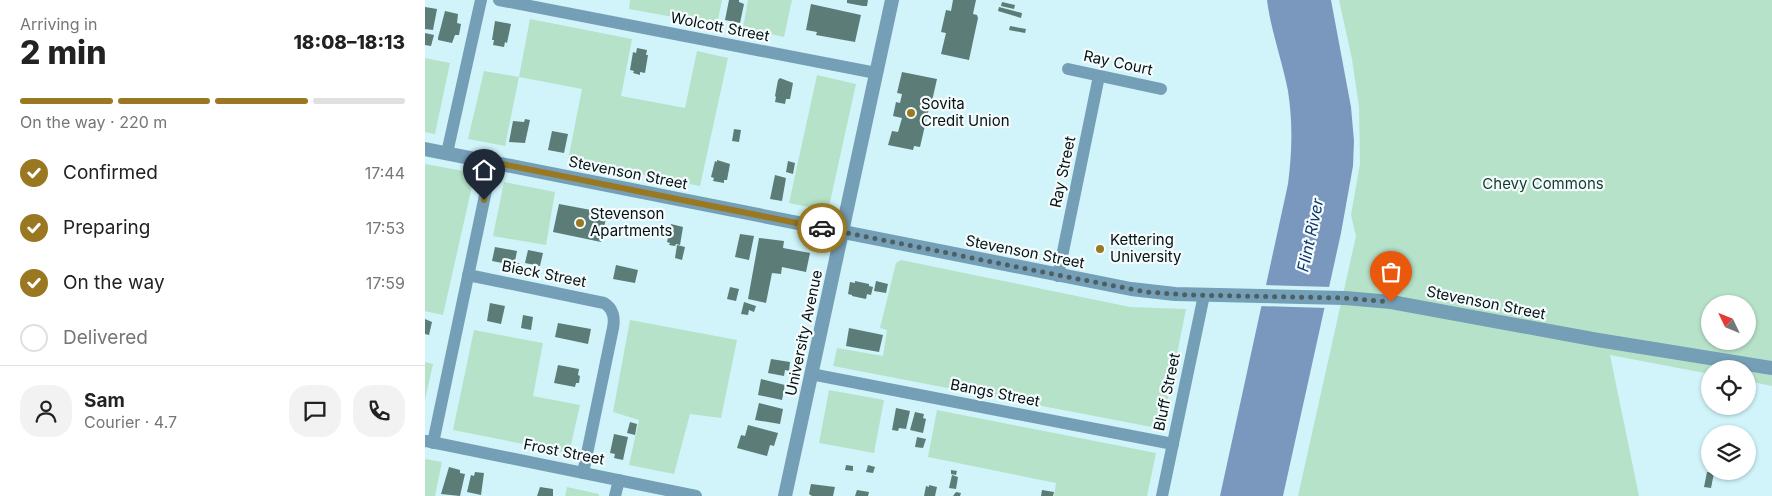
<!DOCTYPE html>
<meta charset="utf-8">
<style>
:root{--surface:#fff;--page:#f2f2f2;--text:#222;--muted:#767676;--line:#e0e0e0;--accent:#997821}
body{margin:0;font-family:Inter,sans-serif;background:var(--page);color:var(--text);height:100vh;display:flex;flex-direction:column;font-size:19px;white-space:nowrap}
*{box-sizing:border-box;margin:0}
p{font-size:16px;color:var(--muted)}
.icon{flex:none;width:28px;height:28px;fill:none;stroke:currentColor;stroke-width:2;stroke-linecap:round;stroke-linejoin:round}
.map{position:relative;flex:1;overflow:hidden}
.panel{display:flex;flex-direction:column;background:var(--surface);width:425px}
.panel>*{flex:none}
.needle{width:32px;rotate:313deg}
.fabs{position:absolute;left:1276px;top:295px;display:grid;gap:10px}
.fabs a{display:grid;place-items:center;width:55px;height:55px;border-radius:50%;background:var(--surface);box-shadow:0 1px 4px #0004;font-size:25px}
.pin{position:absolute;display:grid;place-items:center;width:42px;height:42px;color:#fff;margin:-51px -21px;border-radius:50% 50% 50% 0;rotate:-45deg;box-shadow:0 0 5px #0007}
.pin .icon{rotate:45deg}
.courier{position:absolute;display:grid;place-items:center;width:50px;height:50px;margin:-25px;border:4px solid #997821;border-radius:50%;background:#fff;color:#222;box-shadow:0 1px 6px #0007}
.headline em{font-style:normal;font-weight:800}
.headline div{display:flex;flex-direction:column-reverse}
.headline{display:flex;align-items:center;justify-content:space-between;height:85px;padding:0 20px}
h1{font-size:32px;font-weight:800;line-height:38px}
.bar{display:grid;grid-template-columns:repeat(4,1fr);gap:8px 5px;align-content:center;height:60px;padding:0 20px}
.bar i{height:6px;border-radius:4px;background:var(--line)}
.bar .selected{background:var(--accent)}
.bar p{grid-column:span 4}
.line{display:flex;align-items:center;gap:12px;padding:0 20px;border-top:1px solid var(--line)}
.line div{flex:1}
.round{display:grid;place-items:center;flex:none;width:52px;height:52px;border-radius:20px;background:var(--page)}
ol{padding:0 20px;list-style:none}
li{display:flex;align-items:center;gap:15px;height:55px}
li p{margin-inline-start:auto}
li .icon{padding:5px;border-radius:50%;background:var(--accent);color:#fff;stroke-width:4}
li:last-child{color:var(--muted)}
li i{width:28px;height:28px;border:2px solid var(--line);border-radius:50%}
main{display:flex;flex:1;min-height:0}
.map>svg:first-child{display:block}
</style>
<main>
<section class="panel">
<div class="headline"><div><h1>2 min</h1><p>Arriving in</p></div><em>18:08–18:13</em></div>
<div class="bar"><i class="selected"></i><i class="selected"></i><i class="selected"></i><i></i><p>On the way · 220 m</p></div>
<ol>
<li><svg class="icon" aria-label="check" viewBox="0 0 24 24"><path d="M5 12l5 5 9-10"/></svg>Confirmed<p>17:44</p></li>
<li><svg class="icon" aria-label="check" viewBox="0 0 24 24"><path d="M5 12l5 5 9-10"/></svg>Preparing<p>17:53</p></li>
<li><svg class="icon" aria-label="check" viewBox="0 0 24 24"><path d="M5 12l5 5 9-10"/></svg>On the way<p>17:59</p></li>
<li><i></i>Delivered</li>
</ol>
<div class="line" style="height:90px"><a class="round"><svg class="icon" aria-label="person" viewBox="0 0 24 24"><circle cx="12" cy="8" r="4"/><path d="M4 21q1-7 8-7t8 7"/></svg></a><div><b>Sam</b><p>Courier · 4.7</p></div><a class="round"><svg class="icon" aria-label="chat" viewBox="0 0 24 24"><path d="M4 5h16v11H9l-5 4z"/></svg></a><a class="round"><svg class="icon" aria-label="phone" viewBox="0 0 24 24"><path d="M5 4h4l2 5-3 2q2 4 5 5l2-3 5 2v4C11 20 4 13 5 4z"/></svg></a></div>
</section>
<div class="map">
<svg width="1347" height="496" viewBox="0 0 1347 496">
<rect width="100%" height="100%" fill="#d0f4fa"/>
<!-- green -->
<g fill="#b6e2c9" fill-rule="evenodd">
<path d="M205,0H297L292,25L204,9Z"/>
<path d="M323,0H367L359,37L318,28Z"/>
<path d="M914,0H1347V386L1323,381L1322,369H1285V374L1185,355L1214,496H873L931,236L926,215L935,164L934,107L927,59ZM1285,304H1322V341H1285Z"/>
<path d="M105,19L207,39L196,96L260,108L272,51L303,58L275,186L143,160L157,89L94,77L80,146L43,139L59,71L94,77Z"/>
<path d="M0,58L25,63L10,134L0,132Z"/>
<path d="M392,75L431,84L403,211L364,203Z"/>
<path d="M0,164L50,173L18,315L0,311Z"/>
<path d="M79,182L130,192L121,245L68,236Z"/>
<path d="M476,260L705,307L761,309L737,429L408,366L412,348L458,356L462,330L455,328L471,263Z"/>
<path d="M205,320L312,340L296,418L265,414L249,474L204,465L214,420L188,412Z"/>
<path d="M49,330L118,343L108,396L155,405L144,453L28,430Z"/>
<path d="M0,362L8,364L0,400Z"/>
<path d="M404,390L459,400L449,453L394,443Z"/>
<path d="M512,410L731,453L722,496H629L631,483L503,457Z"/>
<path d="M0,459L17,462L10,496H0Z"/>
<path d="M142,487L174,494V496H140Z"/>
</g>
<!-- water -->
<path fill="#7a97be" d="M842,0H906L926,107L929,141L928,166L916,233L858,496H795L863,184C867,153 868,123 863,91C857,60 846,31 842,0Z"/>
<!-- pier -->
<path fill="#d0f4fa" d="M838,285L907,287L902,308L834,306Z"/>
<!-- building -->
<g fill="#5c7c77">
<path d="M304,0H314V2L319,4L315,23L300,20Z"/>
<path d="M422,0H443L442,6H438L422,3Z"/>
<path d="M528,0H551L548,14L552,15L553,18L544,60L516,54L521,33L516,32L521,10L526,11Z"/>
<path d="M577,2L590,5L589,9L576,6Z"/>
<path d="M386,4L436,15L430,42L391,35L392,32L381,30Z"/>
<path d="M0,7L12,9L8,30L0,29Z"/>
<path d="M574,7L597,13L596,18L573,11Z"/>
<path d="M20,11L33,14L32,23L36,24L34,35H30L27,43L13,40V38Z"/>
<path d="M70,21L86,24L82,43L80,42L79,47L68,45L69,40H67Z"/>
<path d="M585,26L601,29L600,33L584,30Z"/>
<path d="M0,33L9,35L6,46L0,45Z"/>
<path d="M212,48L222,50L221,55H223L220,73L215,72V75L208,73L209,71L205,70L208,52L211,53Z"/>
<path d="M477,72L512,79L507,101L501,100L500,103L505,104L495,147L489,146L488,150L463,145L467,131L473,132L477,118L468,116L471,102L475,103L477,94L472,93Z"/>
<path d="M355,78L368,83L365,99H361L360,104L350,102L351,97L350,96L353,80Z"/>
<path d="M100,119L105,120L100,143L84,142L88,121L99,122Z"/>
<path d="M309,129L316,130L314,142L307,141Z"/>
<path d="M127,131L143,134L139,153L123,150Z"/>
<path d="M292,160L305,164L302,180H299V183L288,181L289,178L286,177L290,161L292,162Z"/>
<path d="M363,161L370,163L368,174L361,172Z"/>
<path d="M350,175L361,178L357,201L345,199Z"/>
<path d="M134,204L182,213L176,242L128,232Z"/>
<path d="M246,224L258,227L255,245L251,244L250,246L244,245L245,243L242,242Z"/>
<path d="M315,234L329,236L324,260L310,257Z"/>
<path d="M334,238L359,241L358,248L385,253L381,272L357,267L356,274L347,273L341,303L323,299Z"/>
<path d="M252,245L260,247L257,260L250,258Z"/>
<path d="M70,247L92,251L90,261L100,267L96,273L86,268L88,265L67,261Z"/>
<path d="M103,250L118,253L115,266L100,263Z"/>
<path d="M191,265L213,270L210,283L188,279Z"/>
<path d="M430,281L444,284V286L448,287L446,295L442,294L441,299L427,296V295L423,294L425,282L430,283Z"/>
<path d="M451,281L463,284L461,293L449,291Z"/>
<path d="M305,287L314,289L311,301L302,299Z"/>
<path d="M319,302L331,306L329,312L324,310L323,315L316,314Z"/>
<path d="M65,303L80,306L76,324L62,321Z"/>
<path d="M98,315L108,317L106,330L96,328Z"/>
<path d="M0,319L7,322L4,335L0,334Z"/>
<path d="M133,323L166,329L163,344L130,337Z"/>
<path d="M424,328L458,335L454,352L421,346Z"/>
<path d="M346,359L365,362L364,371L360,370L359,376L343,373Z"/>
<path d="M133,365L154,369L153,375L155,376L154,383H151L150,387L129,383Z"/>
<path d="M336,379L360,385L357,400L333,395Z"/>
<path d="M334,403L358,409L355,424L330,420Z"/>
<path d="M471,408L485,411L481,429L474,428L473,431L467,430Z"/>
<path d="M490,412L499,414L498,418L501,419L498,433L485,430Z"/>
<path d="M205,422L212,424L210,435L202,433Z"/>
<path d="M323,425L353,433L349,446L345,445L342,456L312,448L316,435L320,436Z"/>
<path d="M189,434L203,437L198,460L189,458L190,454L185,453Z"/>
<path d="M492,437L501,439L498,448L490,447Z"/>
<path d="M421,465L428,466V471L420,470Z"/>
<path d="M443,465L450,467L448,473L441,472Z"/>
<path d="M24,467L35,470V473L40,474L35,496L16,494Z"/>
<path d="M526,470L532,471L531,475L526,474Z"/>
<path d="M50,472L59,473L56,495L42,492L46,475L49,476Z"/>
<path d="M1282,472L1289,473L1286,488L1279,487Z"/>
<path d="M527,475L533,477L531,489L524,488Z"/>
<path d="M386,484L410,487L408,496H387L384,494Z"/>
<path d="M504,485L512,487L510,496H499L501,486L504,487Z"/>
<path d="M115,487L128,489V496H112Z"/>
<path d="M432,490L444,492L443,496H430Z"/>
<path d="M617,490L629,492L628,496H616Z"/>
<path d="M531,492L536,493L535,496H528Z"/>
</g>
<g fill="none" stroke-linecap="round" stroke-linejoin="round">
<!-- minor -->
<g stroke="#749fb6" stroke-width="12">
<path d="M74,0L451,73"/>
<path d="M643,69L736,89"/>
<path d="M22,153L56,0"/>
<path d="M43,275L179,303C188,308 190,318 188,328L158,473"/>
<path d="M633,276L674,76"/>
<path d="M386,374L748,444"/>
<path d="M1,441L271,496"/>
<path d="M8,443L67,162"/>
<path d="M190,496L194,480"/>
<path d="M737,496L779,295"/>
</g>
<!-- tertiary -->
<g stroke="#749fb6" stroke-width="14">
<path d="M0,149L706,289L750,294L920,298L966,302L1173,340L1347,368"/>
<path d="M360,496L467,0"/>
</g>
</g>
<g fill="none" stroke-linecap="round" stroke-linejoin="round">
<!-- done -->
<path stroke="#4c6064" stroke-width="5" stroke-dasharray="0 9" d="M397,228L648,278L722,292L764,295L920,298L966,302"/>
<!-- route -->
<path stroke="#997821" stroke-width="6" d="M59,200L67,162L397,228"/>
</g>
<!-- markers -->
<g fill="#997821" stroke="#f4fbfc" stroke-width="2">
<circle cx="486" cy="113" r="5"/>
<circle cx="155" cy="223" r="5"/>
<circle cx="675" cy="249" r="5"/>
</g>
<g text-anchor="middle" stroke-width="4.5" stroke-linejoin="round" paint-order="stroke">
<!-- street labels -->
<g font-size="15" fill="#051113" stroke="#f4fbfc">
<text transform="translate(295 27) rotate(11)" y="5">Wolcott Street</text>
<text transform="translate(693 63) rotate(12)" y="5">Ray Court</text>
<text transform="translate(638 172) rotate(-78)" y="5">Ray Street</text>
<text transform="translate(203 173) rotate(11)" y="5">Stevenson Street</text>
<text transform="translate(600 252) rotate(11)" y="5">Stevenson Street</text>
<text transform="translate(119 274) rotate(11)" y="5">Bieck Street</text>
<text transform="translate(1061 303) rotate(11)" y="5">Stevenson Street</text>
<text transform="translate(379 333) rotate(-78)" y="5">University Avenue</text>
<text transform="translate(742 392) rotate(-78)" y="5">Bluff Street</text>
<text transform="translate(570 393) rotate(11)" y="5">Bangs Street</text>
<text transform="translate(139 452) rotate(11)" y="5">Frost Street</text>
</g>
<!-- poi labels -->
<g font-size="15" fill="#051113" stroke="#f4fbfc" text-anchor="start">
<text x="496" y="109">Sovita<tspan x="496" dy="17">Credit Union</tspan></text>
<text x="165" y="219">Stevenson<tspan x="165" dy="17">Apartments</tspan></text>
<text x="685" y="245">Kettering<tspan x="685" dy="17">University</tspan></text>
</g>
<!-- park labels -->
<g font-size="15" fill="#123c28" stroke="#f4fbfc">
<text x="1118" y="189">Chevy Commons</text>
</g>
<!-- water labels -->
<g font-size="16" font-style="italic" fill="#12396b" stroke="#f4fbfc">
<text transform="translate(885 235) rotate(-78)" y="6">Flint River</text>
</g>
</g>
</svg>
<div class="fabs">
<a><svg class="needle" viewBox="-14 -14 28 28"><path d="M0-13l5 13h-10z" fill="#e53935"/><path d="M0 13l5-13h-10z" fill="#767676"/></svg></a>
<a><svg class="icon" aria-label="locate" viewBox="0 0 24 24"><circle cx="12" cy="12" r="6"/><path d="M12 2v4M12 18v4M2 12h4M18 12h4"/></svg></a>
<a><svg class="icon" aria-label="layers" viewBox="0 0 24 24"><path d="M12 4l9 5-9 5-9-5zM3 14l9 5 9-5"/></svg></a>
</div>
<div class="pin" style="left:966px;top:302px;background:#ea580c"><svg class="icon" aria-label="bag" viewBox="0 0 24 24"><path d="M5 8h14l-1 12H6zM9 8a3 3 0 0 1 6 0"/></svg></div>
<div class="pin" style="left:59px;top:200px;background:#1f2937"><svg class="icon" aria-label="home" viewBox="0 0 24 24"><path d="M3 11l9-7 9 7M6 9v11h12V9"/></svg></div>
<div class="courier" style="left:397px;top:228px"><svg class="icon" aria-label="car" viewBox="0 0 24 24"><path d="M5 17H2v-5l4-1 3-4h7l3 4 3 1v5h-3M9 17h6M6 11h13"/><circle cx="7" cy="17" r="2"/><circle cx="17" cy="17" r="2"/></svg></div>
</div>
</main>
